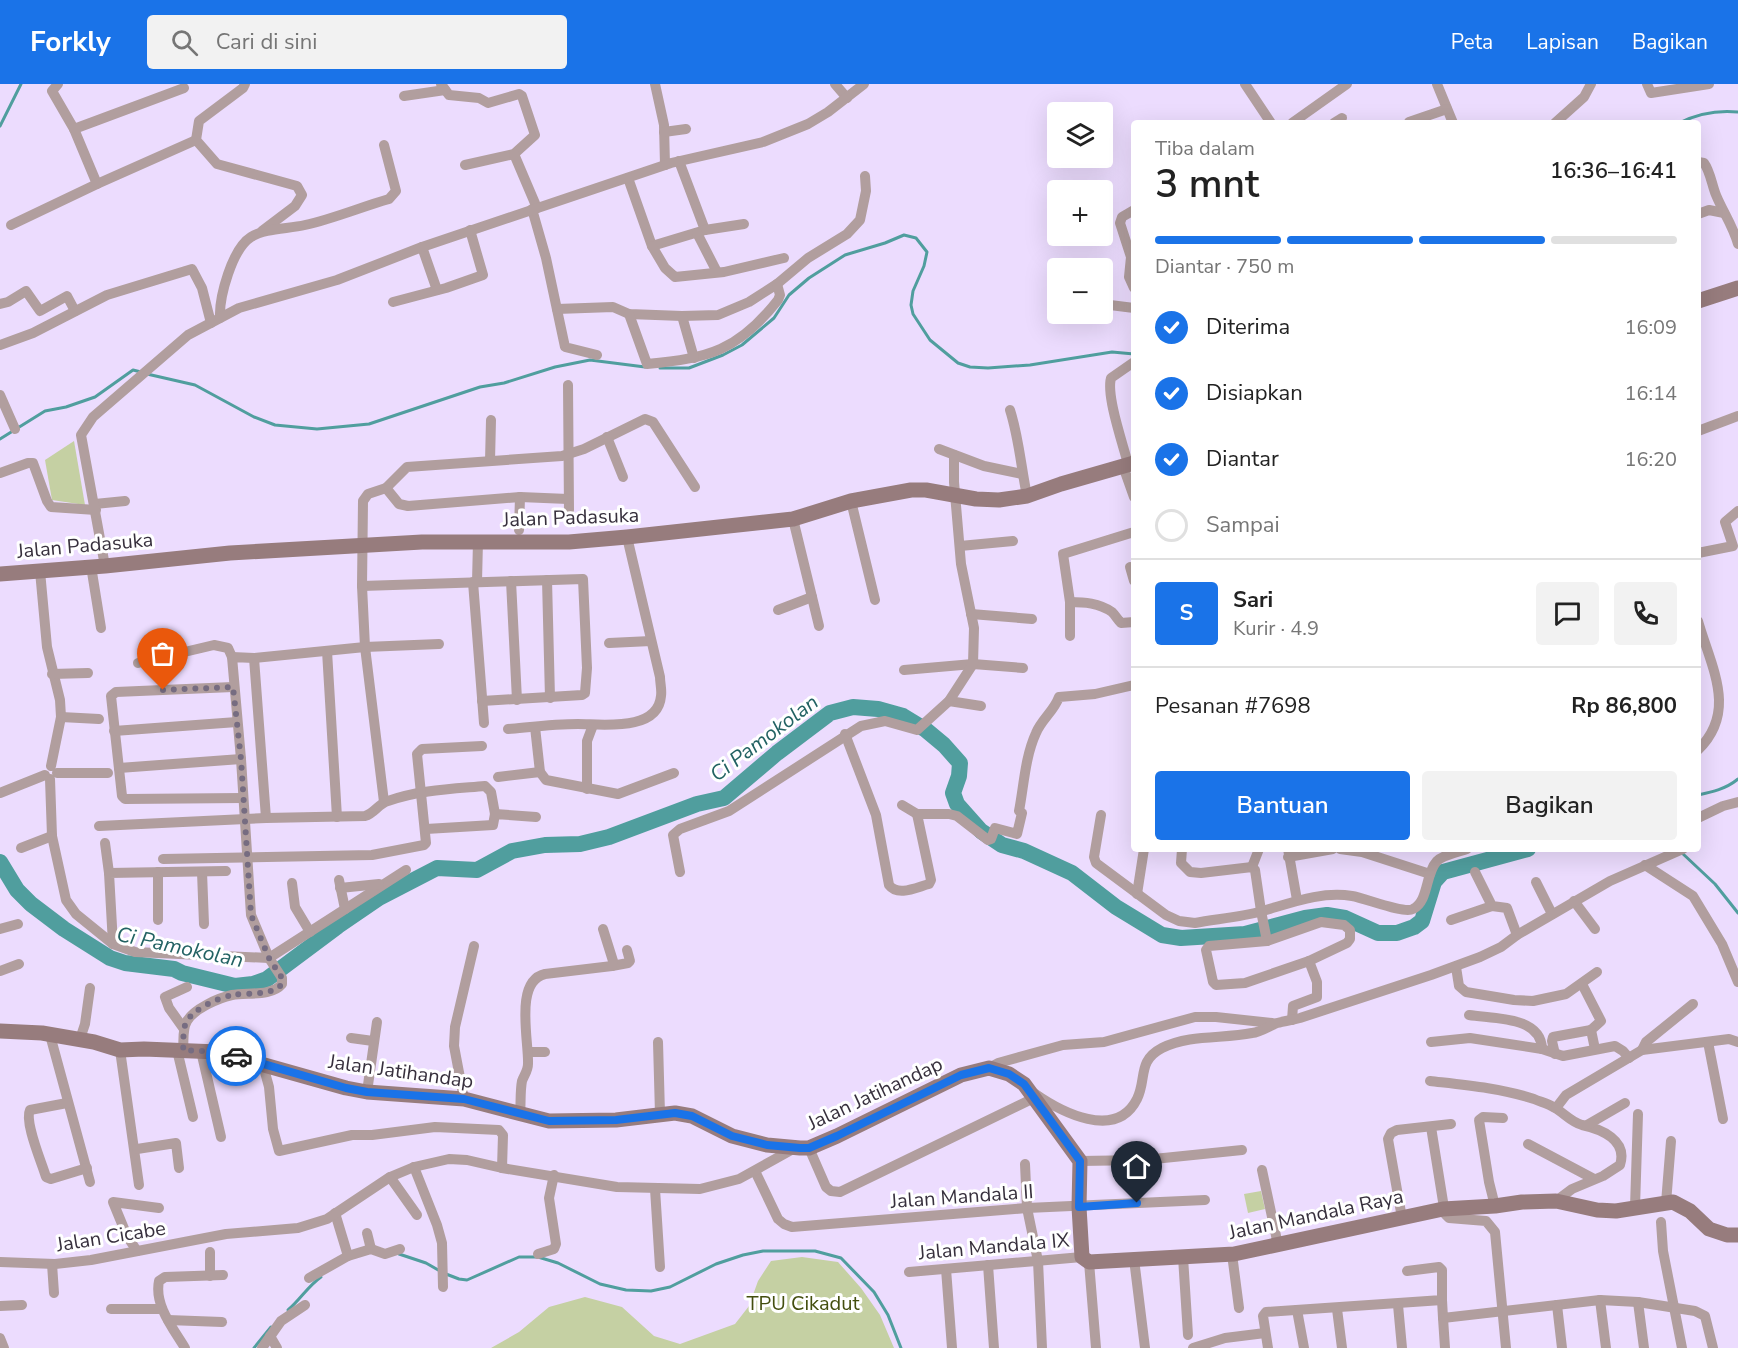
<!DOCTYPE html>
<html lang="id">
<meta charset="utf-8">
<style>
:root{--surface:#fff;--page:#f2f2f2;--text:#222;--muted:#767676;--line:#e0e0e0;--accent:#1a73e8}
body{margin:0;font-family:"Nunito Sans",sans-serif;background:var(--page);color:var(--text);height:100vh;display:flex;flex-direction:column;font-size:22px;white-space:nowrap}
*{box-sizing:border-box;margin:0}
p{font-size:20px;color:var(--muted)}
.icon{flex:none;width:33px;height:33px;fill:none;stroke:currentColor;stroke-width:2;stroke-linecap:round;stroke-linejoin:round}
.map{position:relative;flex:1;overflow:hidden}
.panel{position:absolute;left:1131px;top:36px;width:570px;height:732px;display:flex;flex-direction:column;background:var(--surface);border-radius:6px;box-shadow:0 6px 24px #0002}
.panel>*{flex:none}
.fabs{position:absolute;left:1047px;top:18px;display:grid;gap:12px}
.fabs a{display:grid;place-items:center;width:66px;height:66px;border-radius:6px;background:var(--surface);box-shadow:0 6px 24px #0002;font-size:30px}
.pin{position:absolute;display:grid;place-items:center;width:51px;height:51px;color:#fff;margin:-62px -26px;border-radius:50% 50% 50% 0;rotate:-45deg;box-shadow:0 0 6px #0007}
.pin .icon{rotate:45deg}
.courier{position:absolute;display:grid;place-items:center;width:60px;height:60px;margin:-30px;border:4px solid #1a73e8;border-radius:50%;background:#fff;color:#222;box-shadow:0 2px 8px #0007}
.summary em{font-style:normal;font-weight:600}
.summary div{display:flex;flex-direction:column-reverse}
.summary{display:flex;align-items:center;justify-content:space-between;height:102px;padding:0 24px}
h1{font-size:39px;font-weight:600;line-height:45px}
.bar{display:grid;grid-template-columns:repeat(4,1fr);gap:9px 6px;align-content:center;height:72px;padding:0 24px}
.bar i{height:8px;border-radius:4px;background:var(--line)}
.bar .selected{background:var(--accent)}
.bar p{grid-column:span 4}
.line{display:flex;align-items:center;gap:15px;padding:0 24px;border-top:2px solid var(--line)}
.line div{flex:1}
.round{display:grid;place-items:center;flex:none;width:63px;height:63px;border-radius:6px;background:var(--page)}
ol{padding:0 24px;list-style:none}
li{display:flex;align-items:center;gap:18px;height:66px}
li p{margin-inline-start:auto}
li .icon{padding:6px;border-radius:50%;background:var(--accent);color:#fff;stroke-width:4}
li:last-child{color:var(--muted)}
li i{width:33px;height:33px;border:3px solid var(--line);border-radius:50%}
.primary-button{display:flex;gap:12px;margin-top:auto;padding:12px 24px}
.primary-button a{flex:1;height:69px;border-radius:6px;background:var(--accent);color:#fff;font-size:24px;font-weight:600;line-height:69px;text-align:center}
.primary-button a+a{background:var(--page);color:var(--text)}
header{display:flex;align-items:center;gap:36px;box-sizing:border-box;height:84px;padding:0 30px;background:var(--accent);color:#fff}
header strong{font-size:28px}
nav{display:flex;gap:33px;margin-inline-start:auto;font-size:21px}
.search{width:420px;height:54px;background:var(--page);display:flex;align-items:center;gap:15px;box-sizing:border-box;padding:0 21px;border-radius:6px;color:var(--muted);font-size:22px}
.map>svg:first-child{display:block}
</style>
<header>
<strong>Forkly</strong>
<div class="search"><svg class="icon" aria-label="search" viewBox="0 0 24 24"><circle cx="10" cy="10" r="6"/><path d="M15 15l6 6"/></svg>Cari di sini</div>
<nav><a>Peta</a><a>Lapisan</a><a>Bagikan</a></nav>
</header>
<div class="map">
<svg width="1738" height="1264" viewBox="0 0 1738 1264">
<rect width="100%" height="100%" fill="#ecdcfe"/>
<!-- green -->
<g fill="#c5d0a3">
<path d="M74,357L85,421L52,416L45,376Z"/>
<path d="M1261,1107L1265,1125L1248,1129L1244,1110Z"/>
<path d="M802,1173L838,1178L861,1204L880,1231L894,1264H491L519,1248L549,1223L585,1213L622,1223L654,1252L680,1260L735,1240L749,1222L758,1197L771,1177Z"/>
</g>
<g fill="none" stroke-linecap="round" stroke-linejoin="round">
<!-- stream -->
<g stroke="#509e9e" stroke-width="3">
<path d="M1679,39C1697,30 1718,26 1738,28"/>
<path d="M0,42L21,0"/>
<path d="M660,284H689L723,271L742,261L774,234L789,211L809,194L845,171L885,159L904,151L916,154L927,168L924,182L913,207L911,221L913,230L930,256L958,279L970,283L988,284L1030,281L1112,268L1134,270"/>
<path d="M147,290L195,301L254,333L275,341L317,345L369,340L480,303L504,299L555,283L590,276L645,283"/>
<path d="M0,355L45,327L66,323L95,313L133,286L141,288"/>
<path d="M1698,711C1712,708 1726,705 1738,695"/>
<path d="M1682,769L1715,800L1738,829"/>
<path d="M399,1170L426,1179L440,1187"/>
<path d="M446,1190L459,1195L467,1196L519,1173H538L558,1179L600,1200L626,1206L651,1207L670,1203L716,1180L743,1171L763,1167H815L841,1174L874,1208L888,1231L901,1264"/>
<path d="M288,1226C300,1216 308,1202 321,1193"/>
<path d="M254,1264L271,1243"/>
</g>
<!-- river -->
<path stroke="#509e9e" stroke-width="16" d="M0,778L17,806L31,820L64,845L110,874L125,879L174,885L182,889L235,902L253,900L267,895L338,842L379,814L437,784L477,786L512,767L545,761L580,760L609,753L697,720L724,714L777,669L830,629L853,623L878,625L903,632L926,646L944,661L960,679L959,692L953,709L957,720L981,747L1002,761L1024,767L1072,789L1116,823L1162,851L1181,854L1245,850L1305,834L1327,831L1345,834L1378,849H1397L1414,843L1422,837L1434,798L1443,788L1528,765"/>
<!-- street -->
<g stroke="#b19e9e" stroke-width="10">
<path d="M58,0L52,7L74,45"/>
<path d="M245,0L243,4L199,37L196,56L217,80L297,102L302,111L295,122L262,147"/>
<path d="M441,0L449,11L479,14L488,19L519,10L522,12L535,51L514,70L465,81"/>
<path d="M655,0L664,41L665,81"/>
<path d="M835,0L847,14"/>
<path d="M1245,0L1271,39"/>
<path d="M1437,0L1453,39"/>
<path d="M1647,0L1651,9L1709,0"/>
<path d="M404,12L445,6"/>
<path d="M1409,38L1447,25"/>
<path d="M1292,39L1347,0"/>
<path d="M1334,39L1342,34"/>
<path d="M1555,39L1584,13L1591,0"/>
<path d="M664,48L686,45"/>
<path d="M514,70L537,124"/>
<path d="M679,77L705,146"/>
<path d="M1698,78L1704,79C1710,87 1712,101 1716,111C1723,128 1733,142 1738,160"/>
<path d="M628,94L652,162L705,146L744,140"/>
<path d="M97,100L74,45L184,4"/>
<path d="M532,125L546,174L565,263L597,271"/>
<path d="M1134,126L1122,133L1120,139L1131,173L1129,193L1134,204"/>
<path d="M1698,130L1709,126L1724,129"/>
<path d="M11,141L97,100L196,56"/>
<path d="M697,149L717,188"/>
<path d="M652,162L665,184L675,193L724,188L784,174"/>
<path d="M422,163L437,206"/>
<path d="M393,218L446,204L483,191L470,146"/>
<path d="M0,220L8,218L26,207L40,227L67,212L75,227"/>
<path d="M1102,220L1134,224"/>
<path d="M557,225L613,223L629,230L682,232L718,231L749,218L777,200L808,174L847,150L860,136L866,107L865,92"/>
<path d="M629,230L647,280C709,274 738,267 778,216L780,211L777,200"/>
<path d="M682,232L694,274"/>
<path d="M220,234C219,213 232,165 251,153C265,144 288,145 305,141C333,135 361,123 389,115L396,107L384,61"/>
<path d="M0,261L33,249L107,211L192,185L202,204L211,239"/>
<path d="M568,301L569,426"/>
<path d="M0,311L15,345"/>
<path d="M1010,326C1019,354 1021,383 1027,412"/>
<path d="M1698,347L1738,332"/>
<path d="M607,353L623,393"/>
<path d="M939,365L984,382L1022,390"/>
<path d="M490,377L491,336"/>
<path d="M1128,380C1123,360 1106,312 1111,294L1134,278"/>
<path d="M1123,382L1134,413"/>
<path d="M0,389L28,379H33L47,417L51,423L96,426"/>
<path d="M386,404L399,420L408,422L520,413L568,415"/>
<path d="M851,417L875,516"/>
<path d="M95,420L125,417"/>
<path d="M519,446L520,413"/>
<path d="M960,462L1013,457"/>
<path d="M1698,469L1733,462L1725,438L1738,427"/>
<path d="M91,482L101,544"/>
<path d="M105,482L81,351L93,333L188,251L239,224L337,196L422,163L671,79L763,58L808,40L828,28L864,0"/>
<path d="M1130,483L1134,497"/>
<path d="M40,487L47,563L60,616L61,633L51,682"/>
<path d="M547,496L550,614"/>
<path d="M511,497L517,616"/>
<path d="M473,498L484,639"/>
<path d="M477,498L478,457"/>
<path d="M362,502L583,495L587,584L585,609L582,611L482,617"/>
<path d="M812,513L819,542"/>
<path d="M1070,518C1084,518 1099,519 1112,528C1115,531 1118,536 1121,539L1134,538"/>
<path d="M778,526L812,513L793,435"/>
<path d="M971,530L1032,535"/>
<path d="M1698,537C1711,583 1738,627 1698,666"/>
<path d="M1070,552V518L1063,470L1134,448"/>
<path d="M609,559L651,557"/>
<path d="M327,567L337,733"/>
<path d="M254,574L266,734"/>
<path d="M138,579L214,561L228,564L232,573"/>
<path d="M904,586L973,580L1023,584"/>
<path d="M52,590L88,589"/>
<path d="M233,603L116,608L111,612L122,712L125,715L243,714"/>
<path d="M949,617L981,622"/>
<path d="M61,633L99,635"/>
<path d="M535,643L540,688L546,696L618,710L674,689"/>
<path d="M508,645C531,643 555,640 578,640C602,640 658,648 661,612C662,606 660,599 660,593L627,453"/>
<path d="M114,647L237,638"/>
<path d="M845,650L876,731L889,801C898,813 917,803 929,800L931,796L917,730"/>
<path d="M119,684L241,675"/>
<path d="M57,689H108"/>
<path d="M498,693L540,688"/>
<path d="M50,695L52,752L66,816L76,830L113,860L135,868L269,874L406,786"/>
<path d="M587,705V657L593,641"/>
<path d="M0,709L45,691"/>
<path d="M384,718L365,563L362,502L363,417L368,410L386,404L407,383L562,372L584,365L645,335L653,338L695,403"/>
<path d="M902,721L917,730H949L957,732L988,756L991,755L995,744L1017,750L1022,729L1019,727C1024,701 1025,673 1036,649C1042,635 1054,627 1059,613L1095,610L1134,601"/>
<path d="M1101,731L1094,773L1096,779L1166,831L1179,837L1195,839C1217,835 1241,833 1263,827C1291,819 1321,807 1352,812C1365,814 1404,830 1413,825C1429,817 1425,790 1437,777C1443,771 1458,768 1467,765"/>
<path d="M1698,734L1723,722L1738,718"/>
<path d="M99,742L266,734L365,732C375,729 378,720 388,717C419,706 451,705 485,702L491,708L495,730"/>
<path d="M426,745L493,741L495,730L536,733"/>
<path d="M105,759L109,789"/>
<path d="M21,764L52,752"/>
<path d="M1182,765L1181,779L1190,788L1201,789L1252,783L1255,786L1261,827L1267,857"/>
<path d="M1288,765L1297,816"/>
<path d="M1340,765L1362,768L1430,790"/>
<path d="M1288,773L1333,765"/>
<path d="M163,775L372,771L424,761L426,759L417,670L422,665L482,662"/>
<path d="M1645,781L1693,812L1722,860L1738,898"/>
<path d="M1252,783L1259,765"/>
<path d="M158,788V836"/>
<path d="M202,788L204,840"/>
<path d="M680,788L673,751L680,745L729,727L861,642L885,637L917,646L949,617L973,580L974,544L961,480L954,398V371"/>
<path d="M1475,788L1492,822L1507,824L1517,851"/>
<path d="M339,796L345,825"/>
<path d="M1536,798L1552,830"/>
<path d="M292,799L295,823L310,848"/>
<path d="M340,804L379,800"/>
<path d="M1137,810L1144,765"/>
<path d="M1574,817L1595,845"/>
<path d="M1451,836L1492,822"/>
<path d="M1321,838L1344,841L1350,846V855L1347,859L1309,877L1245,899L1216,901L1213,898L1206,866L1209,862L1267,857Z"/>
<path d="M0,845L18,840"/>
<path d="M113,860L109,789L226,787"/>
<path d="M612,882L628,879L630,877L627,866"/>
<path d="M1456,883L1459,902L1466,908L1514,916L1533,917L1566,910L1597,888"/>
<path d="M0,887L19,880"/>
<path d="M1582,900L1601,937L1591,946L1595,965"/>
<path d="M1469,931C1494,935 1541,932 1542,965"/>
<path d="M1292,936L1293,922L1317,913V898L1309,877"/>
<path d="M184,945L169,924L165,913L187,903"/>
<path d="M50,951L90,1098"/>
<path d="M351,954L373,957"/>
<path d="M80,955L85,940L90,904"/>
<path d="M658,958L660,1030"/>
<path d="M1431,958L1470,954L1542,965L1563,972L1615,962L1623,967L1629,974"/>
<path d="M1708,958L1723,1035"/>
<path d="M120,966L139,1101"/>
<path d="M177,966L193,1033"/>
<path d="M183,966C184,957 182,945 187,937C194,925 218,914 232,911C247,908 271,913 282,900V894L269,874L251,831L241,675L232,573L254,574L365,563L439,560"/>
<path d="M1642,966L1646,958L1693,920"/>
<path d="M201,967L221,1053"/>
<path d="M528,968H545"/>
<path d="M1555,970L1552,957L1553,953L1591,946"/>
<path d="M263,981L269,1003L273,1045L279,1067L352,1051H372L435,1043L499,1046L503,1051L502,1084"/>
<path d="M989,984L998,979L1063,961L1104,958L1195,933H1216L1272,939"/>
<path d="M1430,997C1465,1001 1500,1004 1534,1015C1541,1018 1549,1020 1555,1024C1564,1029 1571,1038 1582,1041C1601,1045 1628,1056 1620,1081L1603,1092L1572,1105L1556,1117"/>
<path d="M367,1008L377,938"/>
<path d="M1034,1009C1061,1028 1116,1057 1137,1015C1147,995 1137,977 1162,964C1190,950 1223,955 1252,949C1261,948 1269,942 1277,939C1285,937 1292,936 1300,934L1431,891L1480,873L1501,863L1517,851L1610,797L1683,765"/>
<path d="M464,1015L454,962L455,943L474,862"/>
<path d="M67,1019L30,1026C24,1038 42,1079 46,1093L51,1095L87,1084"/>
<path d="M1556,1024L1566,1011L1642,966L1729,955L1738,958"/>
<path d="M520,1030C521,1020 520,1007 522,997C524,991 528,987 528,980C529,957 514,897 545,890L612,882L613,877L603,845"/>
<path d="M1587,1041L1625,1019"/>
<path d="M1431,1043L1445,1130L1449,1134L1486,1137L1495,1148L1506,1264"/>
<path d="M1528,1060L1594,1095"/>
<path d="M809,1064L826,1103L831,1107L840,1108L1034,1014"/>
<path d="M137,1065L176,1059L179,1084"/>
<path d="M1080,1077L1144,1076L1242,1066"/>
<path d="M1025,1080L1027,1124L1038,1177L1042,1264"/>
<path d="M414,1083L437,1141L442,1159L443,1203"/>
<path d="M1262,1086L1278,1161"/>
<path d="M755,1087L778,1135L784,1140L792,1143L1027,1124L1205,1116"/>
<path d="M390,1093L417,1131"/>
<path d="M655,1105L660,1183"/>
<path d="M1666,1119L1671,1057"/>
<path d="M1495,1122L1489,1098L1479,1036L1483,1033L1503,1034"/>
<path d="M1635,1123L1638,1030"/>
<path d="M335,1129L348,1172"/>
<path d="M1402,1134L1388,1055L1391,1049L1397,1046L1451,1040"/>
<path d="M1661,1138L1663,1167L1682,1264"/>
<path d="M367,1149L371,1165"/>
<path d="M137,1167L127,1152L113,1118L159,1124"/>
<path d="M210,1168V1192"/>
<path d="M538,1170L554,1165L556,1160L549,1114L554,1091"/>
<path d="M1232,1170L1239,1224"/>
<path d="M1183,1173L1188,1251"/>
<path d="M1134,1175L1145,1264"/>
<path d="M0,1178L55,1180L91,1176L226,1150L298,1144L327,1135L390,1093L414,1083L449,1075L467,1076L502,1084L617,1103L700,1105L739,1095L795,1064"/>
<path d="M1089,1178L1096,1264"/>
<path d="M52,1180L54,1209"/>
<path d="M988,1181L994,1264"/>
<path d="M946,1185L952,1264"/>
<path d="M909,1188L1082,1173"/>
<path d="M309,1194L348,1172L371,1165L385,1170L400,1165"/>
<path d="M1442,1216L1443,1234L1600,1216L1638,1218L1695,1227L1705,1232L1713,1264"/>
<path d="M1600,1216L1606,1264"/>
<path d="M1638,1218L1644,1264"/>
<path d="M1398,1221L1402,1264"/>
<path d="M1557,1221L1562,1264"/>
<path d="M0,1222L22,1221"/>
<path d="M111,1225H162"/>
<path d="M1337,1225L1342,1264"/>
<path d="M1297,1226L1304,1264"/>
<path d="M1443,1234L1445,1264"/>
<path d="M168,1236L222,1238"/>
<path d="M270,1252L277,1264"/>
<path d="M0,1254L4,1264"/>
<path d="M185,1264C173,1244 154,1221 159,1197L165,1193L223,1191"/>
<path d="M262,1264L281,1237L305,1221"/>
<path d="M1193,1264L1225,1254L1265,1249"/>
<path d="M1268,1264L1263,1232L1266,1228L1442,1216V1186L1439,1183L1407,1187"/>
</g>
<!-- secondary -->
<g stroke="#977c7d" stroke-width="15">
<path d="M1698,217L1738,204"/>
<path d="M0,490L105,482L230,469L422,458H569L627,453L793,435L851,417L911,406H926L976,415L999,416L1027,412L1061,400L1134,379"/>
<path d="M0,947L42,949L94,958L120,966L144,965L218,968L346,1004L367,1008L464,1015L549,1037L616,1036L675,1029L692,1032L732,1052L767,1061L800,1064H809L837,1052L961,991L989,984L1009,990L1024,1000L1080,1077L1079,1123L1082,1173L1089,1178L1234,1170L1443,1125L1495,1122L1522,1118L1556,1117L1597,1126L1616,1127L1673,1118L1690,1127L1709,1145L1727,1151H1738"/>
</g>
</g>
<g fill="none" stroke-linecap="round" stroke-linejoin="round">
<!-- done -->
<path stroke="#766c81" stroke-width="6" stroke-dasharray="0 10.8" d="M163,606L233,603L241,675L251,831L269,874L282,894V900C271,913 247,908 232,911C218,914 194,925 187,937C182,945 184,957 183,966L218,968L236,972"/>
<!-- route -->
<path stroke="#1a73e8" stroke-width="8" d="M236,972L346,1004L367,1008L464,1015L549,1037L616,1036L675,1029L692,1032L732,1052L767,1061L800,1064H809L837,1052L961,991L989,984L1009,990L1024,1000L1080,1077L1079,1123L1137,1119"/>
</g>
<g text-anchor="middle" stroke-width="6" stroke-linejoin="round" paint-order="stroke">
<!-- street labels -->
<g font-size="20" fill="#37303d" stroke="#fff">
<text transform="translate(571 433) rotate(-2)" y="7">Jalan Padasuka</text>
<text transform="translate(85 461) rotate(-5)" y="7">Jalan Padasuka</text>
<text transform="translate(401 987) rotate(8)" y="7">Jalan Jatihandap</text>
<text transform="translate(875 1009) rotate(-25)" y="7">Jalan Jatihandap</text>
<text transform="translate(962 1112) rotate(-4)" y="7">Jalan Mandala II</text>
<text transform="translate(1316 1130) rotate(-12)" y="7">Jalan Mandala Raya</text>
<text transform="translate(111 1152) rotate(-9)" y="7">Jalan Cicabe</text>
<text transform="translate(994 1162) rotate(-5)" y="7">Jalan Mandala IX</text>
</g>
<!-- park labels -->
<g font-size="20" fill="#434e0e" stroke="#fff">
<text x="803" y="1226">TPU Cikadut</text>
</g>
<!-- water labels -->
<g font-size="21" font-style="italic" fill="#226263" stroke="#fff">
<text transform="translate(764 654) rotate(-37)" y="7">Ci Pamokolan</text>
<text transform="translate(180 863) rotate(12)" y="7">Ci Pamokolan</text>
</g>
</g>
</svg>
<div class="fabs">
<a><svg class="icon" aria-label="layers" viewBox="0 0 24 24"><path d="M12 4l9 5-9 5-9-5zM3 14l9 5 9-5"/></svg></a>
<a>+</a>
<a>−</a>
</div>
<div class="pin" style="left:163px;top:606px;background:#ea580c"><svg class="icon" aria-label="bag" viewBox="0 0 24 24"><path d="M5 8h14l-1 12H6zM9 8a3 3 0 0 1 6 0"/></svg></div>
<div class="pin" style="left:1137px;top:1119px;background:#1f2937"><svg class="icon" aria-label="home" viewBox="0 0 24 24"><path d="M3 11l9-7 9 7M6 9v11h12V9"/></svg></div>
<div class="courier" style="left:236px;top:972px"><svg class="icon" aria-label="car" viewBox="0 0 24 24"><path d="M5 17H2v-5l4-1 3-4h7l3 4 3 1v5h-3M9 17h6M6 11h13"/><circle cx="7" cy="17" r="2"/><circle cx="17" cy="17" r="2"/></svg></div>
<section class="panel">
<div class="summary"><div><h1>3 mnt</h1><p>Tiba dalam</p></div><em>16:36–16:41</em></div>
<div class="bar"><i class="selected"></i><i class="selected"></i><i class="selected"></i><i></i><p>Diantar · 750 m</p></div>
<ol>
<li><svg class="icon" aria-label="check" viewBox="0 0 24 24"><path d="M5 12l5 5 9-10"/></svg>Diterima<p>16:09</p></li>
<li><svg class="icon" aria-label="check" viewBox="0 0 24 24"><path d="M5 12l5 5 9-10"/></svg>Disiapkan<p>16:14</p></li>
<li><svg class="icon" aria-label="check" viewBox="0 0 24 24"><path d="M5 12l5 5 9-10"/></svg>Diantar<p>16:20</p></li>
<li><i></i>Sampai</li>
</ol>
<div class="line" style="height:108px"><b class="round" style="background:var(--accent);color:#fff">S</b><div><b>Sari</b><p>Kurir · 4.9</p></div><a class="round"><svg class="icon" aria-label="chat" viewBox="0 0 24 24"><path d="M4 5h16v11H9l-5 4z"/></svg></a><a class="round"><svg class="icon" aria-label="phone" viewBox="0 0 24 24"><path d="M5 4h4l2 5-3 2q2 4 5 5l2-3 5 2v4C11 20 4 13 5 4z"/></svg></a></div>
<div class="line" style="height:78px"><div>Pesanan #7698</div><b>Rp 86,800</b></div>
<div class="primary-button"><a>Bantuan</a><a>Bagikan</a></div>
</section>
</div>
